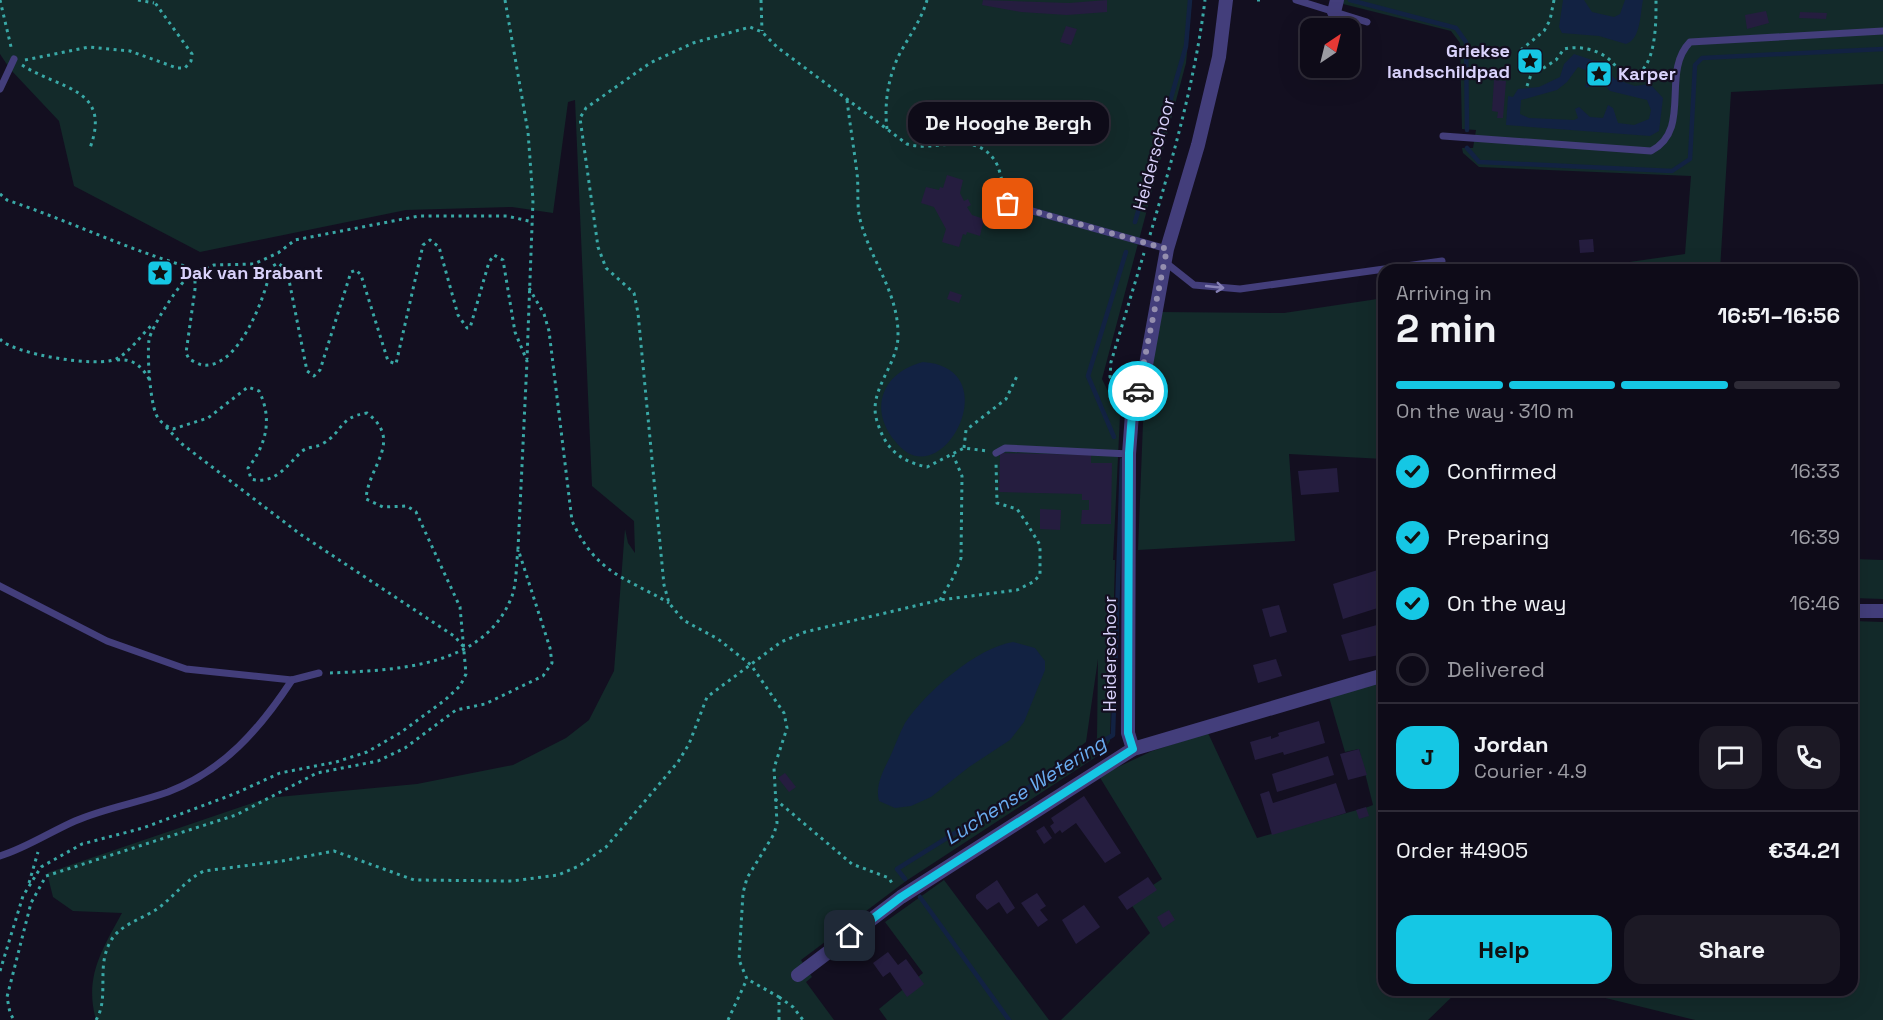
<!DOCTYPE html>
<meta charset="utf-8">
<style>
:root{--surface:#0e0b18;--page:#1c1925;--text:#f1f3f6;--muted:#9b9ba2;--line:#2e2b37;--accent:#15c7e4}
body{margin:0;font-family:"Space Grotesk",sans-serif;background:var(--page);color:var(--text);height:100vh;display:flex;flex-direction:column;font-size:22px;white-space:nowrap}
*{box-sizing:border-box;margin:0}
p{font-size:20px;color:var(--muted)}
.icon{flex:none;width:33px;height:33px;fill:none;stroke:currentColor;stroke-width:2;stroke-linecap:round;stroke-linejoin:round}
.map{position:relative;flex:1;overflow:hidden}
.sheet{position:absolute;left:1378px;top:264px;width:480px;height:732px;display:flex;flex-direction:column;background:var(--surface);border-radius:18px;box-shadow:0 6px 24px #0002,0 0 0 2px var(--line)}
.sheet>*{flex:none}
.needle{width:39px;rotate:35deg}
.buttons{position:absolute;left:1300px;top:18px;display:grid;gap:12px}
.buttons a{display:grid;place-items:center;width:60px;height:60px;border-radius:12px;background:var(--surface);box-shadow:0 6px 24px #0002,0 0 0 2px var(--line);font-size:30px}
.pin{position:absolute;display:grid;place-items:center;width:51px;height:51px;color:#fff;margin:-26px;border-radius:12px;box-shadow:0 3px 9px #0006}
.courier{position:absolute;display:grid;place-items:center;width:60px;height:60px;margin:-30px;border:4px solid #15c7e4;border-radius:50%;background:#fff;color:#222;box-shadow:0 2px 8px #0007}
.bubble{position:absolute;height:42px;border-radius:18px;background:var(--surface);box-shadow:0 6px 24px #0002,0 0 0 2px var(--line);font-size:20px;font-weight:600;line-height:42px;text-align:center}
.head em{font-style:normal;font-weight:600}
.head div{display:flex;flex-direction:column-reverse}
.head{display:flex;align-items:center;justify-content:space-between;height:102px;padding:0 18px}
h1{font-size:39px;font-weight:600;line-height:45px}
.bar{display:grid;grid-template-columns:repeat(4,1fr);gap:9px 6px;align-content:center;height:72px;padding:0 18px}
.bar i{height:8px;border-radius:4px;background:var(--line)}
.bar .active{background:var(--accent)}
.bar p{grid-column:span 4}
.line{display:flex;align-items:center;gap:15px;padding:0 18px;border-top:2px solid var(--line)}
.line div{flex:1}
.round{display:grid;place-items:center;flex:none;width:63px;height:63px;border-radius:18px;background:var(--page)}
ol{padding:0 18px;list-style:none}
li{display:flex;align-items:center;gap:18px;height:66px}
li p{margin-inline-start:auto}
li .icon{padding:6px;border-radius:50%;background:var(--accent);color:#111;stroke-width:4}
li:last-child{color:var(--muted)}
li i{width:33px;height:33px;border:3px solid var(--line);border-radius:50%}
.cta{display:flex;gap:12px;margin-top:auto;padding:12px 18px}
.cta a{flex:1;height:69px;border-radius:18px;background:var(--accent);color:#111;font-size:24px;font-weight:600;line-height:69px;text-align:center}
.cta a+a{background:var(--page);color:var(--text)}
.map>svg:first-child{display:block}
</style>
<div class="map">
<svg width="1883" height="1020" viewBox="0 0 1883 1020">
<rect width="100%" height="100%" fill="#130f20"/>
<!-- green -->
<g fill="#132a2a" fill-rule="evenodd">
<path d="M0,0H1192L1186,63L1102,379L1120,416L1113,560H1115L1110,741L1102,753L906,881L801,960L812,977L806,982L834,1020H96C84,977 102,950 122,913L73,911L53,897L47,873L267,798L417,784L513,765L566,738L589,720L614,671L625,529L628,543L635,553L634,521L592,486L575,100L568,102L553,213L512,207L406,210L200,252L74,186L59,121L10,69L0,54ZM1098,659L1097,738L1092,746L1051,769L1086,742Z"/>
<path d="M1344,0H1883V84L1731,92L1720,270H1574L1685,254L1691,176L1479,167L1463,153L1462,148H1473L1476,130L1462,129L1460,43L1451,31L1343,4Z"/>
<path d="M1384,298V459L1289,454L1295,541L1138,550L1143,423L1160,312L1284,313Z"/>
<path d="M1853,559L1883,560V599L1853,598Z"/>
<path d="M1853,621L1883,622V1020H1695L1573,990H1852Z"/>
<path d="M1384,681V990H1459L1428,1020H1061L1150,933L1129,901L1162,879L1099,776L1152,751L1208,733L1257,838L1368,807L1373,805L1359,749L1345,752L1329,697Z"/>
<path d="M944,880L1049,1020H887L879,1009L923,973L885,922Z"/>
</g>
<!-- water -->
<g fill="#122242" fill-rule="evenodd">
<path d="M1563,0H1584L1592,12L1614,17L1620,14L1625,0H1643C1640,14 1641,39 1626,44L1599,36L1562,33L1559,27Z"/>
<path d="M1574,54L1601,63L1615,79L1635,86L1650,84L1663,98L1659,131L1650,136L1506,125L1508,96L1513,97L1518,89L1539,87L1560,77L1564,64ZM1578,67L1590,72L1591,78L1585,86L1587,88L1595,80L1600,84L1603,83L1610,91L1647,100L1651,110L1649,119L1634,125L1618,123L1613,108L1608,105L1603,118L1590,117L1579,107L1575,109L1578,118L1574,120L1529,118L1520,114L1521,100L1557,90L1567,82Z"/>
<path d="M923,362C1011,368 940,501 895,441C868,408 883,372 923,362Z"/>
<path d="M1013,642L1035,648L1045,661V670L1024,722L1010,740L969,767L931,797L911,806L895,808L879,801C875,786 883,771 890,757C895,746 899,734 905,723C926,692 976,648 1013,642Z"/>
</g>
<g fill="none" stroke-linecap="round" stroke-linejoin="round">
<!-- stream -->
<g stroke="#122242" stroke-width="4.5">
<path d="M1350,0L1456,28L1466,42L1467,130"/>
<path d="M1467,148L1479,162L1672,171L1690,159L1695,65L1702,58L1883,49"/>
<path d="M1135,222L1186,46L1190,0"/>
<path d="M1114,437L1088,376L1126,252"/>
<path d="M905,879L897,869L1113,735L1122,460"/>
<path d="M920,897L1009,1020"/>
</g>
</g>
<!-- building -->
<g fill="#251d3f">
<path d="M983,0L1069,3L1107,0V12L1067,15L1021,12L982,5Z"/>
<path d="M1766,11L1769,23L1747,29L1745,15Z"/>
<path d="M1800,12L1827,13L1826,19L1799,18Z"/>
<path d="M1066,26L1077,29L1071,45L1060,42Z"/>
<path d="M1494,80L1506,81L1503,118H1497L1498,112L1492,111Z"/>
<path d="M947,175L963,180L960,193L964,201L968,199L971,205L967,207L972,215L984,219L980,236L967,232L966,235L963,234L959,247L942,242L946,229L934,207L921,203L926,187L939,190L940,187L943,188Z"/>
<path d="M1593,239L1594,252L1580,253L1579,240Z"/>
<path d="M950,291L962,295L959,303L947,299Z"/>
<path d="M1000,453L1091,455V463H1112L1111,524H1081L1082,510H1089V500H1082V494L999,492Z"/>
<path d="M1337,468L1339,492L1301,495L1298,471Z"/>
<path d="M1040,509L1061,510L1060,530L1040,529Z"/>
<path d="M1384,568V606L1343,619L1333,584Z"/>
<path d="M1279,605L1287,632L1270,637L1262,609Z"/>
<path d="M1384,623V654L1349,661L1341,635Z"/>
<path d="M1276,659L1282,676L1258,683L1253,665Z"/>
<path d="M1319,721L1325,743L1284,755L1283,752L1255,760L1250,742L1271,736V739L1279,736L1278,733Z"/>
<path d="M1359,749L1367,775L1348,780L1340,754Z"/>
<path d="M1328,756L1334,775L1277,792L1272,774Z"/>
<path d="M785,773L796,787L789,792L778,778Z"/>
<path d="M1336,783L1346,813L1272,835L1260,794L1269,791L1273,803Z"/>
<path d="M1084,796L1121,853L1105,863L1076,823L1062,833L1060,830L1055,834L1050,826L1054,823L1051,818Z"/>
<path d="M1366,807L1369,816L1359,819L1356,810Z"/>
<path d="M1044,826L1052,838L1044,844L1036,831Z"/>
<path d="M1148,877L1157,890L1127,910L1118,897Z"/>
<path d="M997,880L1015,908L1007,914L999,902L987,910L976,898V895Z"/>
<path d="M1037,893L1046,906L1040,910L1048,920L1038,927L1021,903Z"/>
<path d="M1084,905L1100,927L1076,944L1062,920Z"/>
<path d="M1169,910L1175,920L1163,928L1157,917Z"/>
<path d="M888,952L898,965L906,959L924,984L907,997L890,972L883,977L873,963Z"/>
</g>
<g fill="none" stroke-linecap="round" stroke-linejoin="round">
<!-- path -->
<g stroke="#39a8a6" stroke-width="3" stroke-dasharray="3 4.5" stroke-linecap="butt">
<path d="M0,0L12,51"/>
<path d="M138,0L154,3"/>
<path d="M505,0L528,132L533,200L527,359"/>
<path d="M761,0L762,31"/>
<path d="M1257,0H1264"/>
<path d="M1554,0L1550,20L1544,31L1522,49L1521,58L1526,66L1542,69L1556,60L1564,49C1579,45 1600,50 1611,61C1618,68 1621,74 1630,77C1657,72 1656,22 1656,0"/>
<path d="M25,60L89,47L130,51L177,68H185L191,61L192,54L153,0"/>
<path d="M22,65C61,90 112,88 90,148"/>
<path d="M1527,86L1533,69"/>
<path d="M847,100C850,125 854,149 857,173C859,189 856,207 861,223C872,262 898,293 898,334C899,365 867,390 877,421C885,448 899,461 927,467L964,448L987,451"/>
<path d="M887,129C884,104 888,78 899,55C909,36 921,21 927,0"/>
<path d="M0,194L7,200C67,220 124,248 185,266L191,274L214,265L254,264L278,253L295,240L419,216H507L533,222"/>
<path d="M1150,235C1173,157 1195,81 1205,0"/>
<path d="M529,288L544,314L549,331L572,521C597,574 623,576 669,603"/>
<path d="M0,339C12,354 99,368 116,359C129,353 142,334 153,324"/>
<path d="M117,360C134,358 144,368 151,383"/>
<path d="M1121,398L1110,377L1111,362L1144,253"/>
<path d="M166,427L182,444L300,534L454,636L464,647"/>
<path d="M964,448L966,430L1006,399L1017,376"/>
<path d="M940,600L954,576L961,558L962,476L953,455"/>
<path d="M330,673C395,670 485,668 512,596C517,582 516,564 518,550"/>
<path d="M775,799L852,864L889,878L893,885"/>
<path d="M29,883L38,852"/>
<path d="M0,971L23,896L41,867L82,844L143,828L234,794L280,773L336,762L367,752L400,733L445,700L460,686L466,674L460,607L416,512L407,506L383,507L366,499C368,466 404,441 367,413C338,417 343,433 322,444C315,448 308,446 301,452C286,467 274,485 251,479L248,468C266,445 273,419 259,391L248,387L208,418L173,429C166,426 159,422 156,414C150,400 147,356 149,340C151,327 181,281 191,274L195,279V289L186,353L189,359C193,361 198,364 202,365C239,370 266,295 271,267L278,263L287,270L307,371L314,376L320,370L351,272L356,270L361,275L388,361L396,364L423,245L430,240L439,247L458,315L467,328H470L489,262L494,255L503,260L515,332L527,361L518,549L550,648L552,663L543,676L485,704L456,710L405,748L378,761L317,773L236,815L46,876L31,903L7,997L10,1013L14,1020"/>
<path d="M779,997L793,1007L803,1020"/>
<path d="M96,1020C108,1001 99,974 106,952C108,945 112,937 118,932C129,922 145,917 157,909C174,897 185,880 204,871L282,861L334,851L414,880L512,881L558,875L579,866L606,847L678,762L689,744L707,697L781,642L805,632L940,600L1017,590L1033,582L1040,575V545L1026,522L1017,509L997,503L996,462"/>
<path d="M728,1020L747,979"/>
<path d="M779,1020V997L747,979L739,960L743,893L747,878L774,834L777,823L774,768L787,728L784,713L751,665L718,639L683,620L669,603L664,585L638,313L634,293L606,268L598,247L580,118L586,108L650,63L693,43L750,27L762,32L777,47L907,144C936,153 971,130 993,158C1000,166 1002,183 1005,194"/>
</g>
<!-- lane -->
<g stroke="#433e7b" stroke-width="7">
<path d="M1296,0L1367,22"/>
<path d="M0,89L14,59"/>
<path d="M1443,136L1651,151C1693,129 1660,73 1690,42L1883,31"/>
<path d="M1008,204L1167,249"/>
<path d="M1165,262L1194,285L1240,289L1442,261"/>
<path d="M996,453L1005,448L1129,454"/>
<path d="M0,586L107,641L186,669L292,680L319,673"/>
<path d="M0,856C26,848 50,832 75,821C105,808 137,803 168,792C223,771 260,729 292,680"/>
</g>
<!-- street -->
<g stroke="#433e7b" stroke-width="14">
<path d="M1334,12L1337,0"/>
<path d="M1852,611H1883"/>
<path d="M1133,749L1128,733L1129,454L1132,414L1146,365L1167,249L1198,145L1219,57L1226,0"/>
<path d="M798,975L901,897L1133,749L1384,675"/>
</g>
</g>
<!-- one-way arrows -->
<defs><path id="oneway-shaft" d="M-6 0H5M1.5-3L5.5 0L1.5 3" fill="none" stroke-width="1.6" stroke-linecap="round" stroke-linejoin="round" transform="scale(1.5)"/></defs>
<use stroke="#8681b5" href="#oneway-shaft" transform="translate(1215 287) rotate(6)"/>
<g fill="none" stroke-linecap="round" stroke-linejoin="round">
<!-- done -->
<path stroke="#948eae" stroke-width="6" stroke-dasharray="0 10.8" d="M1008,204L1167,249L1138,391"/>
<!-- route -->
<path stroke="#15c7e4" stroke-width="8" d="M850,936L901,897L1133,749L1128,733L1129,453L1132,414L1138,391"/>
</g>
<!-- icons -->
<defs>
<symbol id="sight-square" viewBox="-11 -11 22 22"><rect x="-9" y="-9" width="18" height="18" rx="4" fill="#15c7e4" stroke="#130f20"/><path d="M0-6L1.8-2.2L6-1.7L2.9 1.2L3.7 5.4L0 3.3L-3.7 5.4L-2.9 1.2L-6-1.7L-1.8-2.2Z" fill="#111"/></symbol>
</defs>
<g fill-rule="evenodd">
<use href="#sight-square" x="1515" y="46" width="30" height="30"/>
<use href="#sight-square" x="1584" y="59" width="30" height="30"/>
<use href="#sight-square" x="145" y="258" width="30" height="30"/>
</g>
<g text-anchor="middle" stroke-width="4.5" stroke-linejoin="round" paint-order="stroke">
<!-- poi labels -->
<g font-size="18" font-weight="bold" fill="#d9d2fb" stroke="#130f20" text-anchor="start">
<text x="1510" y="57" text-anchor="end">Griekse<tspan x="1510" dy="21">landschildpad</tspan></text>
<text x="1618" y="80">Karper</text>
<text x="180" y="279">Dak van Brabant</text>
</g>
<!-- street labels -->
<g font-size="18" fill="#d9d2fb" stroke="#130f20">
<text transform="translate(1154 154) rotate(-75)" y="6">Heiderschoor</text>
<text transform="translate(1110 654) rotate(-90)" y="6">Heiderschoor</text>
</g>
<!-- water labels -->
<g font-size="20" font-style="italic" fill="#6aadf1" stroke="#130f20">
<text transform="translate(1025 790) rotate(-32)" y="7">Luchense Wetering</text>
</g>
</g>
</svg>
<div class="buttons">
<a><svg class="needle" viewBox="-14 -14 28 28"><path d="M0-13l5 13h-10z" fill="#e53935"/><path d="M0 13l5-13h-10z" fill="#9b9ba2"/></svg></a>
</div>
<div class="pin" style="left:1008px;top:204px;background:#ea580c"><svg class="icon" aria-label="bag" viewBox="0 0 24 24"><path d="M5 8h14l-1 12H6zM9 8a3 3 0 0 1 6 0"/></svg></div>
<div class="pin" style="left:850px;top:936px;background:#1f2937"><svg class="icon" aria-label="home" viewBox="0 0 24 24"><path d="M3 11l9-7 9 7M6 9v11h12V9"/></svg></div>
<div class="courier" style="left:1138px;top:391px"><svg class="icon" aria-label="car" viewBox="0 0 24 24"><path d="M5 17H2v-5l4-1 3-4h7l3 4 3 1v5h-3M9 17h6M6 11h13"/><circle cx="7" cy="17" r="2"/><circle cx="17" cy="17" r="2"/></svg></div>
<div class="bubble" style="left:908px;top:102px;width:201px">De Hooghe Bergh</div>
<section class="sheet">
<div class="head"><div><h1>2 min</h1><p>Arriving in</p></div><em>16:51–16:56</em></div>
<div class="bar"><i class="active"></i><i class="active"></i><i class="active"></i><i></i><p>On the way · 310 m</p></div>
<ol>
<li><svg class="icon" aria-label="check" viewBox="0 0 24 24"><path d="M5 12l5 5 9-10"/></svg>Confirmed<p>16:33</p></li>
<li><svg class="icon" aria-label="check" viewBox="0 0 24 24"><path d="M5 12l5 5 9-10"/></svg>Preparing<p>16:39</p></li>
<li><svg class="icon" aria-label="check" viewBox="0 0 24 24"><path d="M5 12l5 5 9-10"/></svg>On the way<p>16:46</p></li>
<li><i></i>Delivered</li>
</ol>
<div class="line" style="height:108px"><b class="round" style="background:var(--accent);color:#111">J</b><div><b>Jordan</b><p>Courier · 4.9</p></div><a class="round"><svg class="icon" aria-label="chat" viewBox="0 0 24 24"><path d="M4 5h16v11H9l-5 4z"/></svg></a><a class="round"><svg class="icon" aria-label="phone" viewBox="0 0 24 24"><path d="M5 4h4l2 5-3 2q2 4 5 5l2-3 5 2v4C11 20 4 13 5 4z"/></svg></a></div>
<div class="line" style="height:78px"><div>Order #4905</div><b>€34.21</b></div>
<div class="cta"><a>Help</a><a>Share</a></div>
</section>
</div>
